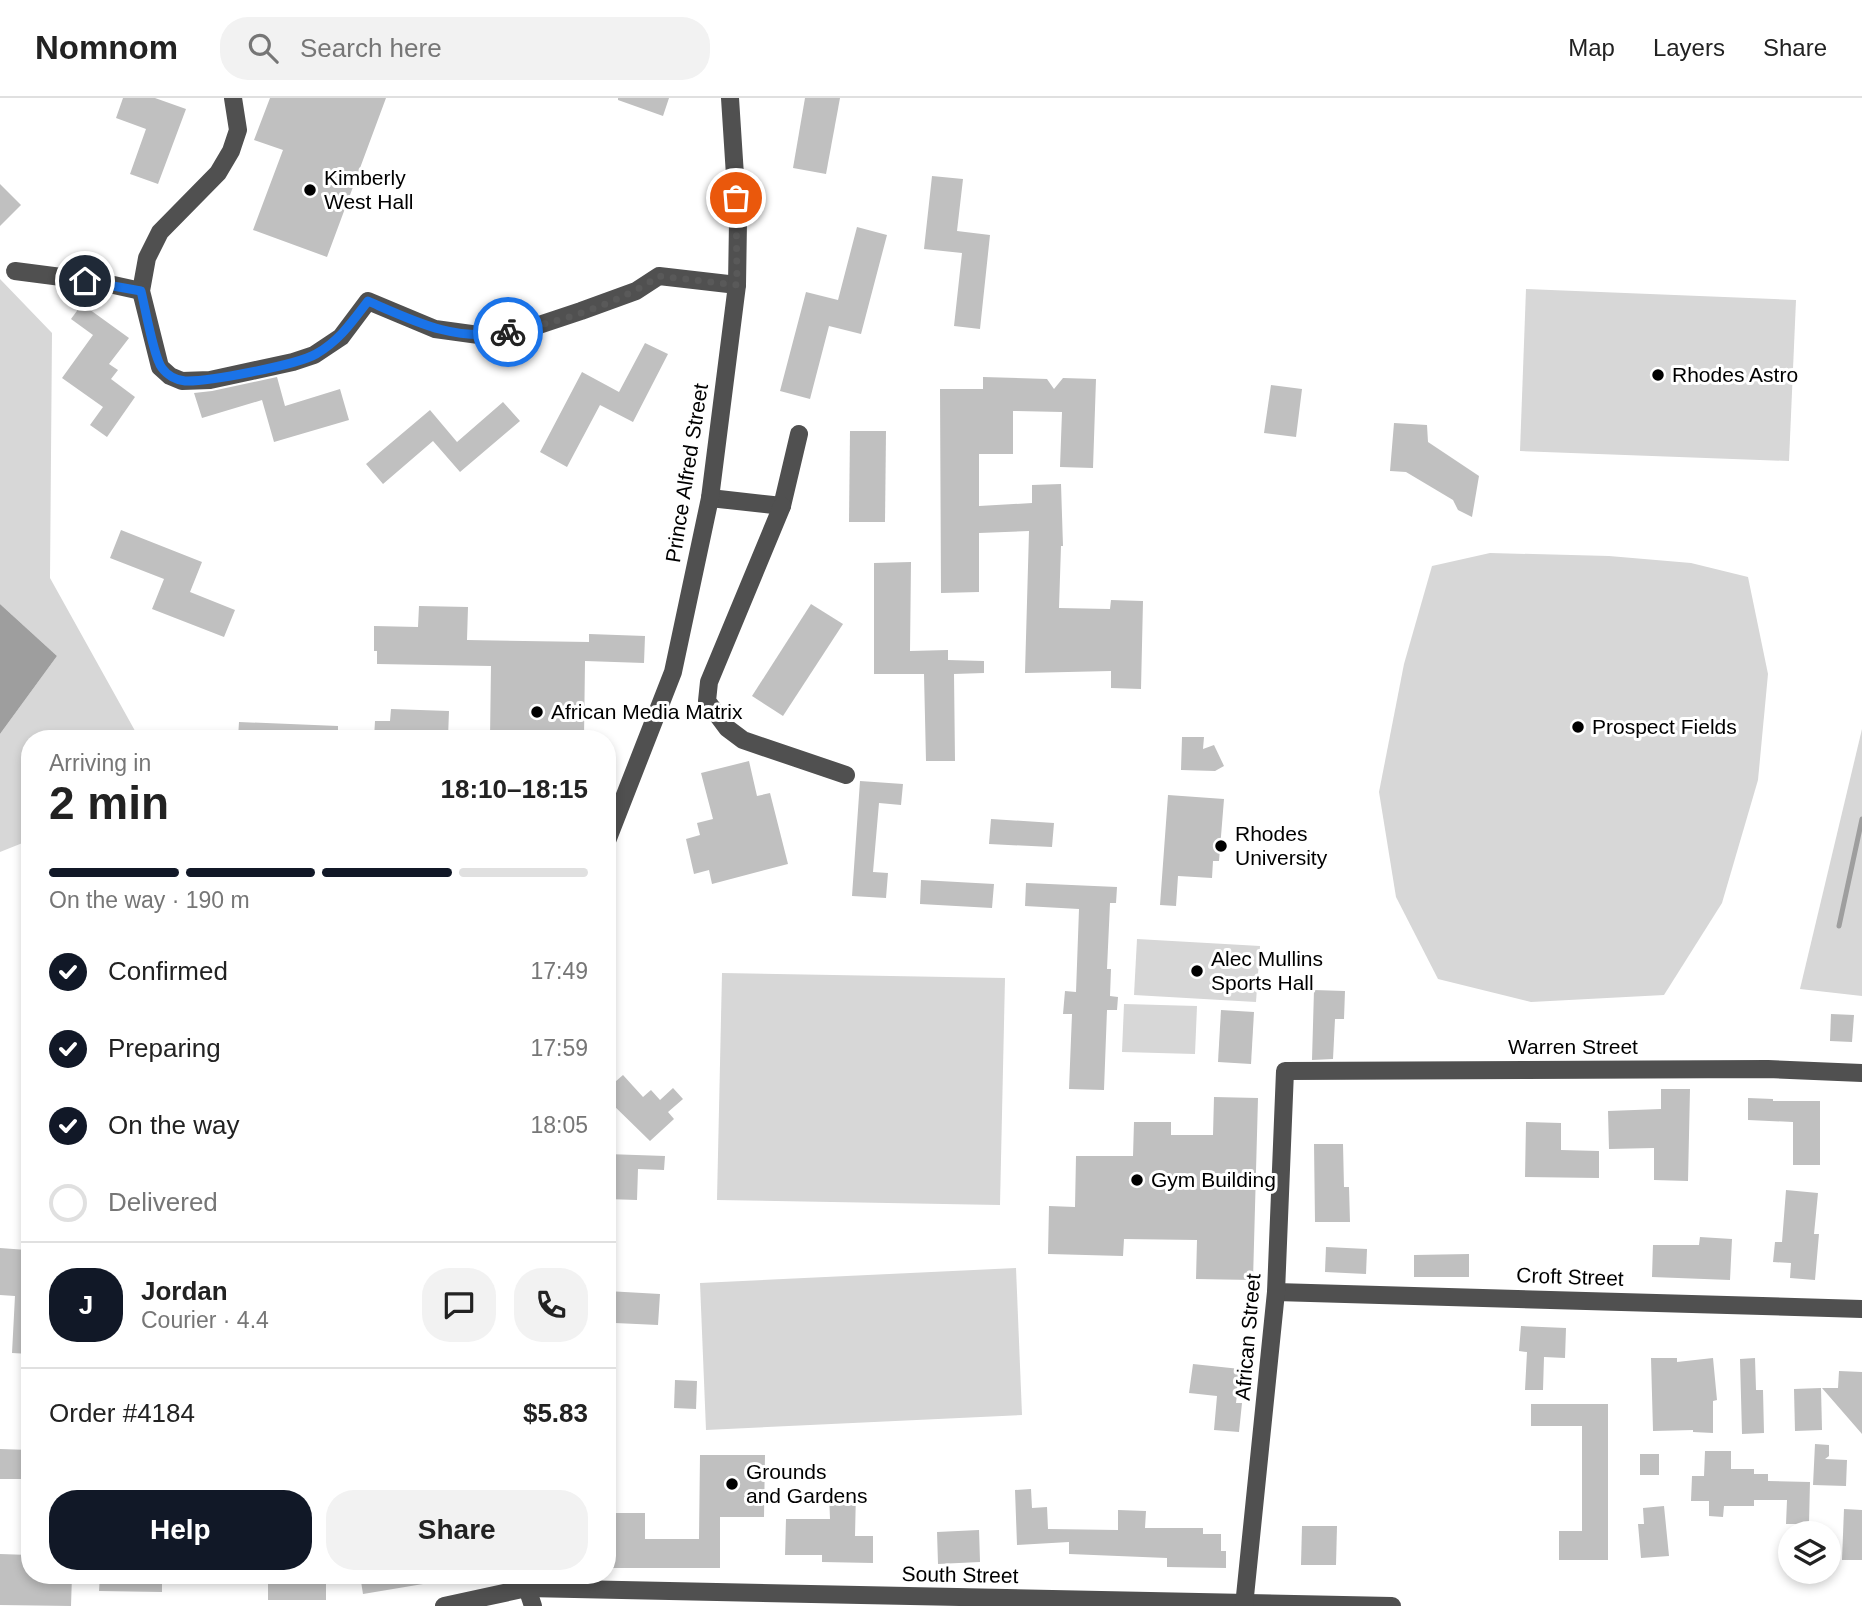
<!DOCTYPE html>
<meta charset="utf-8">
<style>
:root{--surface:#fff;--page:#f2f2f2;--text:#222;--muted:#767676;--line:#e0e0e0;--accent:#111827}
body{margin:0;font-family:Arial,sans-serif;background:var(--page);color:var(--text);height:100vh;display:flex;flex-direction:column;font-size:26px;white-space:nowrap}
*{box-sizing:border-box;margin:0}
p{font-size:23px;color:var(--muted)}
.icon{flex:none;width:38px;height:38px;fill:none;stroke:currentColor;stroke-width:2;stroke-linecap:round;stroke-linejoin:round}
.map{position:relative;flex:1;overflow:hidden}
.panel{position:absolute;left:21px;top:632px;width:595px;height:854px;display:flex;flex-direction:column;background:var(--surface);border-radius:28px;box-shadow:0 4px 10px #0003}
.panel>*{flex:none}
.controls{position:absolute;left:1778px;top:1423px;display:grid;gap:14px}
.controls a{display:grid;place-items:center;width:63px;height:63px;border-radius:50%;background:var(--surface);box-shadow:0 4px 10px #0003;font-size:35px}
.pin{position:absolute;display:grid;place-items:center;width:60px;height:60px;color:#fff;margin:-30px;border:4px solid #fff;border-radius:50%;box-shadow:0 2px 7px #0007}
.courier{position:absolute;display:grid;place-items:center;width:70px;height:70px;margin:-35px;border:5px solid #1a73e8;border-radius:50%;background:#fff;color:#222;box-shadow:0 2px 9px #0007}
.head em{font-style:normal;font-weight:600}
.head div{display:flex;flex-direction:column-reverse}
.head{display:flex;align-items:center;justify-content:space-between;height:119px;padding:0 28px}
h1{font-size:46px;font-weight:600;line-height:52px}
.bar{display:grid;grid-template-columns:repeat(4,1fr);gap:10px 7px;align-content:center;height:84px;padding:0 28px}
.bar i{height:9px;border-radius:5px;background:var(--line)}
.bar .active{background:var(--accent)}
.bar p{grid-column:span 4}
.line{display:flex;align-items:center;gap:18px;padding:0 28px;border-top:2px solid var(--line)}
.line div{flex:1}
.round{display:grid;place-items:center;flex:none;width:74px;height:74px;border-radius:28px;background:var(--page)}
ol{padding:0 28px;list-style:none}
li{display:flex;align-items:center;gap:21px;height:77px}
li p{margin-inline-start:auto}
li .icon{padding:7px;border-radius:50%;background:var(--accent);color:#fff;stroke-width:4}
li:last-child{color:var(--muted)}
li i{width:38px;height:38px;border:4px solid var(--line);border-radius:50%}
.primary-button{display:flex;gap:14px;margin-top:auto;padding:14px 28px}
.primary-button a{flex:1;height:80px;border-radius:28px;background:var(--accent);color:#fff;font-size:28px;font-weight:600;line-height:80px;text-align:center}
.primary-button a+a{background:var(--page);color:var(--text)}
header{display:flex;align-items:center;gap:42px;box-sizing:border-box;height:98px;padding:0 35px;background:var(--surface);border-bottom:2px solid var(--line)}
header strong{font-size:33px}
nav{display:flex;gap:38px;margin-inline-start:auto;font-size:24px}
.search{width:490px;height:63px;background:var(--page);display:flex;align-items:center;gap:18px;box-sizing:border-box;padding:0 24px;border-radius:28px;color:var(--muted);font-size:26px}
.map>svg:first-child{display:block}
</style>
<header>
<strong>Nomnom</strong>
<div class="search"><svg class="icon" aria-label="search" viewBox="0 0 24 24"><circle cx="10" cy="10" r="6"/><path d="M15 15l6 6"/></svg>Search here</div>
<nav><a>Map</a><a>Layers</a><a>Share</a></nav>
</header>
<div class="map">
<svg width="1862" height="1508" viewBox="0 0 1862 1508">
<rect width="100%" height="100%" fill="#fff"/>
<!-- green -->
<g fill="#d7d7d7">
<path d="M0,181L52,235L50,480L139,640H30V742L0,754V636L57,558L0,506Z"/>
<path d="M1526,191L1796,202L1789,363L1520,353Z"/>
<path d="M1490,455L1609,458L1691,465L1748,479L1768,576L1758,682L1722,805L1664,897L1531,904L1438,881L1396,799L1379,694L1404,566L1432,468Z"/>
<path d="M1862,631V898L1800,891Z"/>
<path d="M1137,841L1260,848L1256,904L1134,897Z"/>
<path d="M722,875L1005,880L1000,1107L717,1102Z"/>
<path d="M1124,906L1197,908L1195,956L1122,954Z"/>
<path d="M1016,1170L1022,1317L706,1332L700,1185Z"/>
</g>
<!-- water -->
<path fill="#9e9e9e" d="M0,506L57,558L0,636Z"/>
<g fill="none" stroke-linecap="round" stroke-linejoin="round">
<!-- stream -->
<path stroke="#9e9e9e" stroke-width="5" d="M1839,828L1862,721"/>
</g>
<!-- building -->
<g fill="#c0c0c0">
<path d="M123,0H155L186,11L158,86L130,76L146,31L116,20Z"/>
<path d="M270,0H386L327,159L253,132L283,52L254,42Z"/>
<path d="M618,0H669L663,18L618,2Z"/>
<path d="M805,0H840L826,76L793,70Z"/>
<path d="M932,78L963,81L957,133L990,137L980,231L954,228L962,155L924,151Z"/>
<path d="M0,86L21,107L0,128Z"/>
<path d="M857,129L887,137L861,236L829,228L810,301L780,293L806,194L838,202Z"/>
<path d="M82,206L129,240L109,266L118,272L111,281L135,299L107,339L90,327L103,309L62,280L93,237L71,221Z"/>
<path d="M645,245L668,256L633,324L600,307L567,369L540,354L582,274L619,294Z"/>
<path d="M277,279L285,308L340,291L349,322L274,344L262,302L202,320L194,295L212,293Z"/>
<path d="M983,279L1047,281L1054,291L1063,280L1096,281L1093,370L1060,369L1062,314L1013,313V356H979V408L1032,405V387L1061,386L1063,448H1061L1059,510L1110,511L1111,502L1143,503L1141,591L1111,590V573L1025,575L1029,433L979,435V494L941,495L940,291H983Z"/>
<path d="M1271,287L1302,291L1296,339L1264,335Z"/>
<path d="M503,304L520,323L460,374L433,343L383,386L366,366L430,312L457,344Z"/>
<path d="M1394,325L1427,327L1428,344L1479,378L1472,419L1458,412L1453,402L1406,374L1390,373Z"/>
<path d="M850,333H886L885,424H849Z"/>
<path d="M121,432L202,464L190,494L235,512L224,539L152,511L164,481L110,460Z"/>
<path d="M911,464L910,553L948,552V562L984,563V575L954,576L955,663H926L924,576H874V465Z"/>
<path d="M811,506L843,526L783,618L752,598Z"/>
<path d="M419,508L468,509L467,542L589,544V536L645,538L644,565L585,563L584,640H490L491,568L377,566V553H374V528L418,529Z"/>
<path d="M391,611L449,613L448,640H374L375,623H390Z"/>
<path d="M239,624L338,628V640H238Z"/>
<path d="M1182,639H1204L1203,651L1214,647L1224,668L1215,673L1181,672Z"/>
<path d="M749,663L757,698L770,695L788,766L712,786L709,772L694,776L686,741L700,737L697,725L713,721L701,675Z"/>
<path d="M860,683L903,686L901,707L879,705L873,774L888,775L886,800L852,798Z"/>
<path d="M1168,697L1224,701L1219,763H1213L1212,780L1178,778L1176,808L1160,807Z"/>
<path d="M991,721L1054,725L1052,749L989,746Z"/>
<path d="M921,782L994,786L992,810L920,806Z"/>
<path d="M1026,785L1117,789L1116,805H1110L1107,871H1111L1110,898L1118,899L1117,912H1107L1104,992L1069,991L1072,916H1063L1065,893L1076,894L1079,811L1025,808Z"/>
<path d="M1314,892L1345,893L1344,921H1335L1333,961L1312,962Z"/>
<path d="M1221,912L1254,914L1251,966L1218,964Z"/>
<path d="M1831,916L1854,917L1852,944L1830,943Z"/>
<path d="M623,977L643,999L651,992L660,1002L673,990L683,1001L668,1014L674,1021L650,1043L607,1001V991Z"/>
<path d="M1661,991H1690L1688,1083L1654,1082V1050L1609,1051L1608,1013L1661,1011Z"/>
<path d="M1214,999L1258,1000L1253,1182L1196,1181L1197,1142L1124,1141L1123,1158L1048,1156L1049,1108L1075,1109L1076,1058H1133L1134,1024H1171V1037H1213Z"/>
<path d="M1748,1000L1773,1001V1003H1820V1067H1793V1024L1748,1022Z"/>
<path d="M1526,1024L1561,1025V1052L1599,1053V1080L1525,1079Z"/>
<path d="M1314,1046H1343L1344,1089H1349L1350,1124H1315Z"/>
<path d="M607,1056L665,1058L664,1072L638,1071L637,1102L607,1101Z"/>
<path d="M1786,1092L1818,1095L1814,1136H1819L1815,1182L1790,1180L1791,1165L1773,1164L1775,1144H1782Z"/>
<path d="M1700,1139L1732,1141L1730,1182L1652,1179L1653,1147H1699Z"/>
<path d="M1326,1149L1367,1151L1366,1176L1325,1174Z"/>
<path d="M0,1150L27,1152L26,1162H30V1256L12,1255L15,1198L0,1197Z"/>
<path d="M1469,1156V1179H1414V1157Z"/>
<path d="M607,1193L660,1196L658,1227L615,1225V1210L607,1209Z"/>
<path d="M1521,1228L1566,1230L1565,1260L1544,1259L1543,1292H1525L1527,1254L1519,1253Z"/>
<path d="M1651,1260H1677V1264L1713,1260L1717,1302L1713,1303V1335L1693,1334V1332L1653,1333Z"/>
<path d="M1755,1260L1756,1292H1763L1764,1335L1742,1336L1740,1261Z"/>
<path d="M1193,1266L1240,1271L1236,1305H1242L1239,1334L1214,1332L1217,1298L1189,1295Z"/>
<path d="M1839,1273L1862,1274V1336L1822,1290H1838Z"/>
<path d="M675,1282L697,1283L696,1311L674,1310Z"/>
<path d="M1821,1290L1822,1332L1795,1333L1794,1291Z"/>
<path d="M1531,1306H1608V1462H1559V1433H1582V1328H1531Z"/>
<path d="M1815,1346L1829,1347V1358L1825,1361L1847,1362L1846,1388L1813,1387Z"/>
<path d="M0,1351L30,1352V1381H0Z"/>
<path d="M1705,1353H1731V1371H1754V1376H1768V1383L1810,1384L1809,1426H1786L1787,1402H1754V1408H1724L1723,1419L1709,1418V1403H1691L1692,1378H1704Z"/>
<rect x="1640" y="1356" width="19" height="21"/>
<path d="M700,1357H765L764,1419H720V1470H607V1415H645V1441H699Z"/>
<path d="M1031,1391L1032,1410L1047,1409L1048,1431L1118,1432V1412L1146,1413L1145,1430H1203V1436H1221V1453H1226V1470L1167,1469V1460L1069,1456V1444L1017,1447L1015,1392Z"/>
<path d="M856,1393L855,1438H873V1465L822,1464V1457H785L786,1421H830L829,1394Z"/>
<path d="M1664,1408L1669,1458L1641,1460L1638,1426H1644L1643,1410Z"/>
<path d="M1844,1411L1862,1412V1462H1842Z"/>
<path d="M1302,1428H1337L1336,1467H1301Z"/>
<path d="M979,1432L980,1464L938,1466L937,1434Z"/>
<path d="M0,1456L30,1457V1477H72L71,1508L0,1507Z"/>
<path d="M100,1477H162V1494L99,1493Z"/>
<rect x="268" y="1477" width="58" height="25"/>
<path d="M360,1477H428L429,1485L363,1496Z"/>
</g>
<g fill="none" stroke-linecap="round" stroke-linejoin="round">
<!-- minor -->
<g stroke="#505050" stroke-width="18">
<path d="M233,0L238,32L231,53L218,75L160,134L147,160L141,193L160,269L170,278L182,283L210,282L293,264L314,257L341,239L368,203L435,231L486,238L533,229L581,213L636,193L659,178L737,187"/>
<path d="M15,173L100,184L141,193"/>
<path d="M710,400L782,408L799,336"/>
<path d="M782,408L709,584L707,603L727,630L743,642L846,677"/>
<path d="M607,743L673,574L710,400L737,187L738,124L730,0"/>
<path d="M1276,1194L1862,1211"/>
<path d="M528,1477L527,1490L533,1508"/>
<path d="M444,1508L527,1490L1392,1508"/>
<path d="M1244,1508L1276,1194L1285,973L1768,971L1862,975"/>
</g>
</g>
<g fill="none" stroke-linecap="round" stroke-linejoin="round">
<!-- done -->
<path stroke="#595959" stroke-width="7" stroke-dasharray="0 12.6" d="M508,234C557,225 618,206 659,178L737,187L736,100"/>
<!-- route -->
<path stroke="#1a73e8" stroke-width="9" d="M85,183L141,193C145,209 154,260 162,270C167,277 176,282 185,283C207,284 297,267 316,256C339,243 352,224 368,203C416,224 455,244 508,234"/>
</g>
<!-- markers -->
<g fill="#000" stroke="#fff" stroke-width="2.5">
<circle cx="310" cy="92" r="7"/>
<circle cx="1658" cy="277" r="7"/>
<circle cx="537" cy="614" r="7"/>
<circle cx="1578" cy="629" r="7"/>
<circle cx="1221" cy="748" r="7"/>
<circle cx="1197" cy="873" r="7"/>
<circle cx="1137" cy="1082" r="7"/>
<circle cx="732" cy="1386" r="7"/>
</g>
<g text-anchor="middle" stroke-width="6" stroke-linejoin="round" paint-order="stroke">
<!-- poi labels -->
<g font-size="21" fill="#000" stroke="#fff" text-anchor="start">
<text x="324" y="87">Kimberly<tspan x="324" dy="24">West Hall</tspan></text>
<text x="1672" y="284">Rhodes Astro</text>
<text x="551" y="621">African Media Matrix</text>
<text x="1592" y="636">Prospect Fields</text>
<text x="1235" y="743">Rhodes<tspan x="1235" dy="24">University</tspan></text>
<text x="1211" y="868">Alec Mullins<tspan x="1211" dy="24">Sports Hall</tspan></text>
<text x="1151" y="1089">Gym Building</text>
<text x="746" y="1381">Grounds<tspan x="746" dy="24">and Gardens</tspan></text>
</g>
<!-- street labels -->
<g font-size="21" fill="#000" stroke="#fff">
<text transform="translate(687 375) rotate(-81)" y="7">Prince Alfred Street</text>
<text x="1573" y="956">Warren Street</text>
<text transform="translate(1570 1179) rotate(2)" y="7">Croft Street</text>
<text transform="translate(1248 1239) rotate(-85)" y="7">African Street</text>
<text transform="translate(960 1477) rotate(1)" y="7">South Street</text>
</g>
</g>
</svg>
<div class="controls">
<a><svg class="icon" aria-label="layers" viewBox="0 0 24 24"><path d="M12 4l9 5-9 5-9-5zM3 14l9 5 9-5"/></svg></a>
</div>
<div class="pin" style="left:736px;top:100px;background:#ea580c"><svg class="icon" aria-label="bag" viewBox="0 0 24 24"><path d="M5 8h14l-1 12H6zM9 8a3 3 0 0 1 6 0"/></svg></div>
<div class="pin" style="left:85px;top:183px;background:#1f2937"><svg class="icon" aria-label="home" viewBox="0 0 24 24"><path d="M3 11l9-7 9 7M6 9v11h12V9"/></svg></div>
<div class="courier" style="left:508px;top:234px"><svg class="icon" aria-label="bike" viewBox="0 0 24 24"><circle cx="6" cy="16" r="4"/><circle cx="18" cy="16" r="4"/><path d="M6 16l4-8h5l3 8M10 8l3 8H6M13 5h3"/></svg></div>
<section class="panel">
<div class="head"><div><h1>2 min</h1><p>Arriving in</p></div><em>18:10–18:15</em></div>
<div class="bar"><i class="active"></i><i class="active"></i><i class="active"></i><i></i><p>On the way · 190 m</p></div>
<ol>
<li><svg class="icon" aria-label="check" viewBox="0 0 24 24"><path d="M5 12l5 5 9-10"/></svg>Confirmed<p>17:49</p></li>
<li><svg class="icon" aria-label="check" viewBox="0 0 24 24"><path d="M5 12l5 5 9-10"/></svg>Preparing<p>17:59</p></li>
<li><svg class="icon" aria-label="check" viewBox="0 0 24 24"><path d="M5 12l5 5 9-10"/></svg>On the way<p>18:05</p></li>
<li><i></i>Delivered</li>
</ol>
<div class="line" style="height:126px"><b class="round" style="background:var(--accent);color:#fff">J</b><div><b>Jordan</b><p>Courier · 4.4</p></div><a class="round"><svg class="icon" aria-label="chat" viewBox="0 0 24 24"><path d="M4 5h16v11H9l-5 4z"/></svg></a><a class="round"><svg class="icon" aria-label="phone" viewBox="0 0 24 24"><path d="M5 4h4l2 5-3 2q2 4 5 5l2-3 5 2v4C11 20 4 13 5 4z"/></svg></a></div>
<div class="line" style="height:91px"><div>Order #4184</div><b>$5.83</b></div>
<div class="primary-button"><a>Help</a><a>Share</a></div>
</section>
</div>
